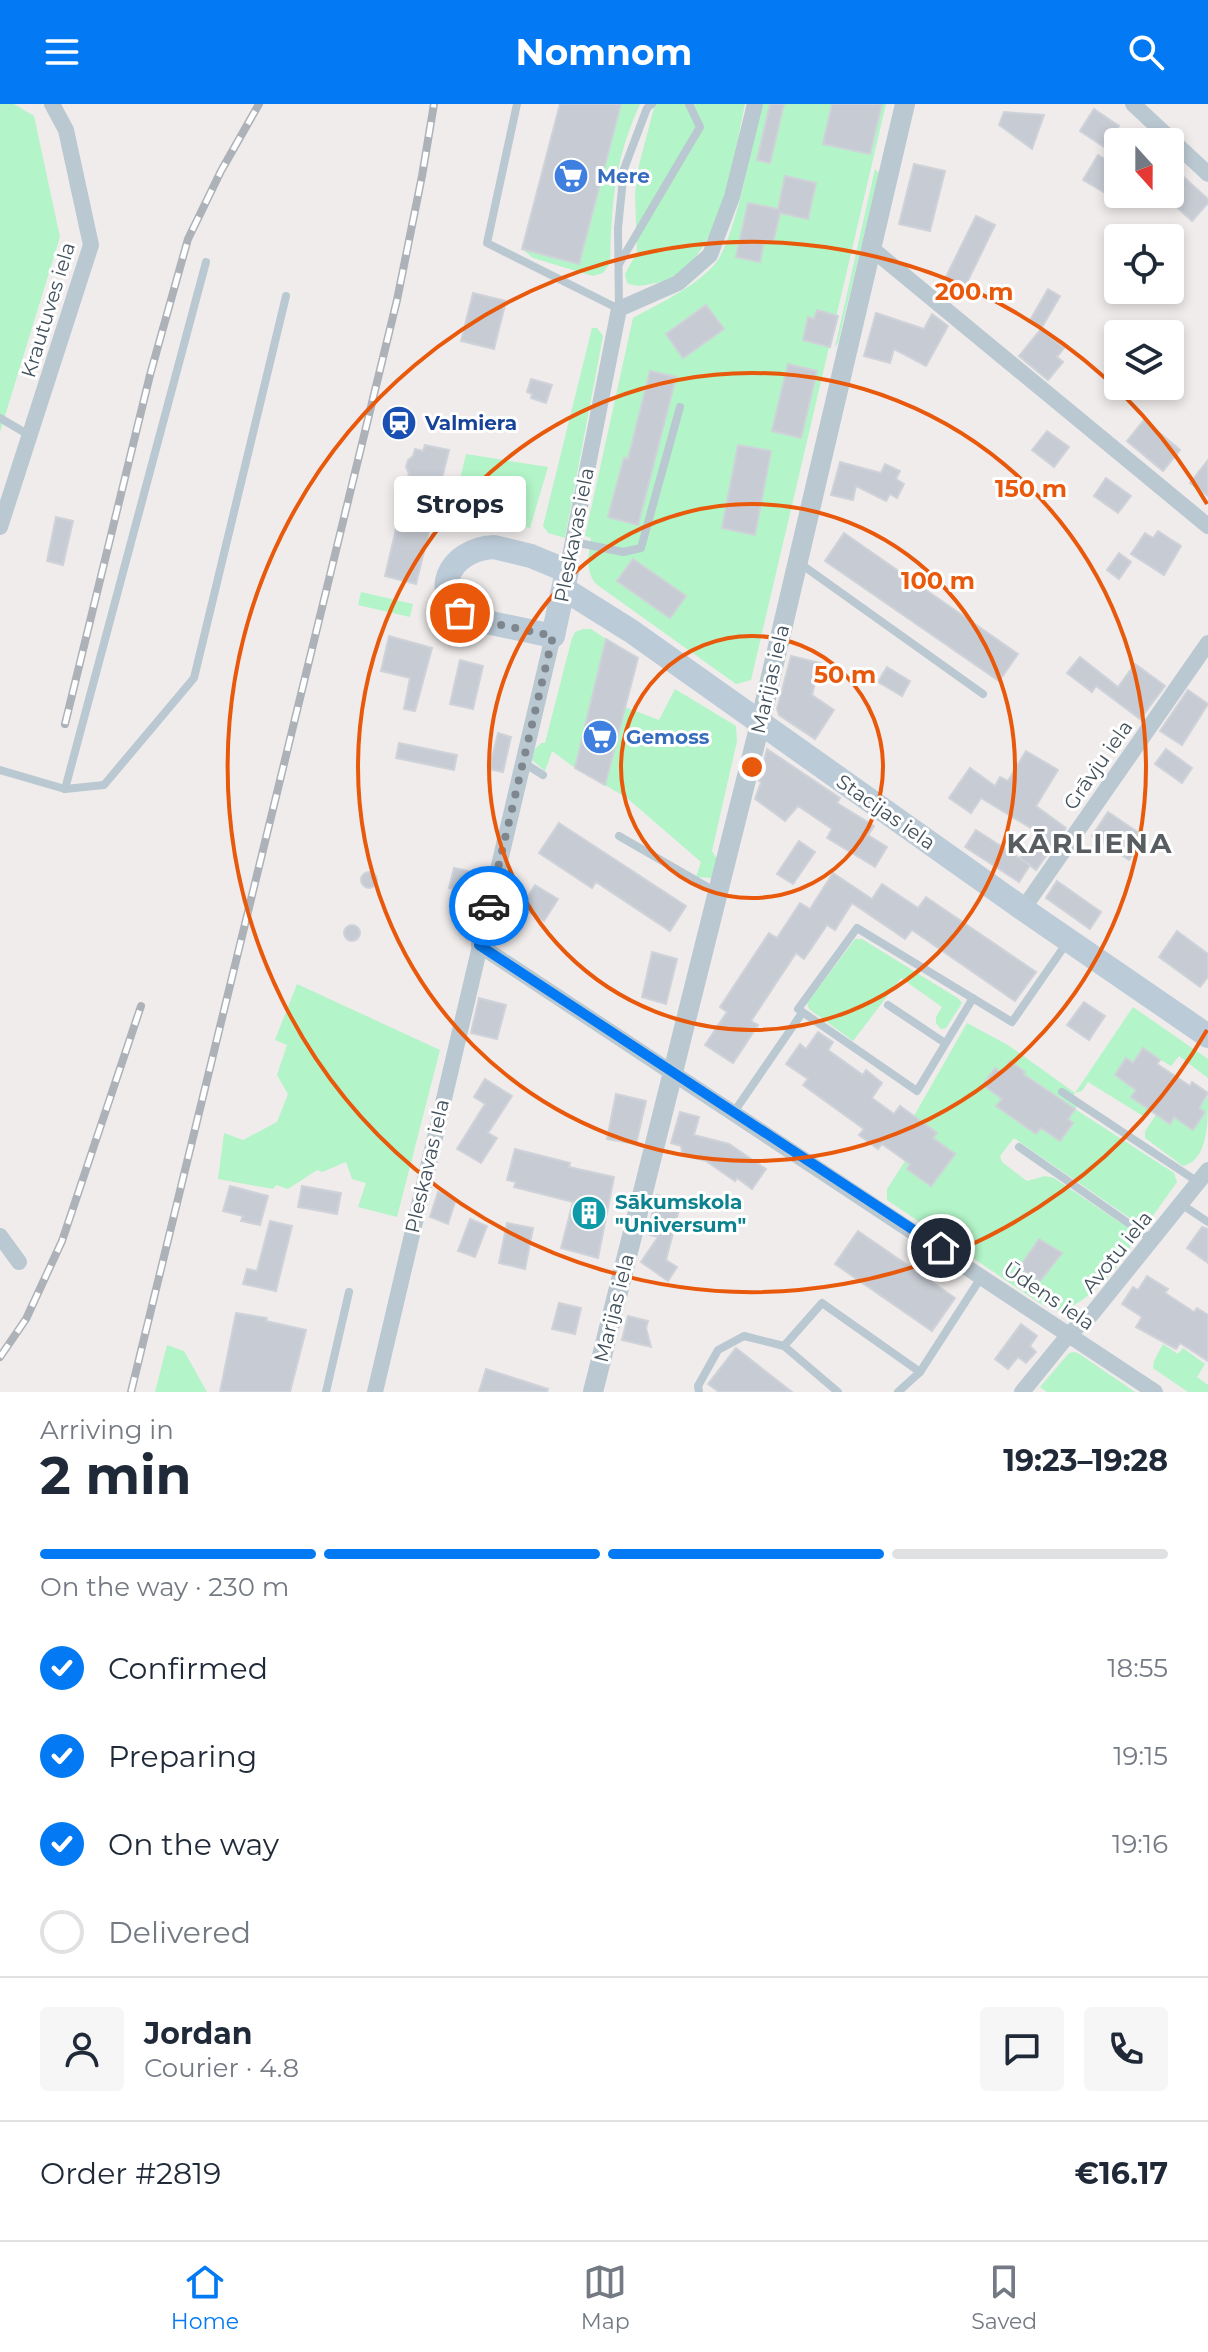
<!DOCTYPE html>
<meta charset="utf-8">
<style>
:root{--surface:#fff;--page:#f6f6f7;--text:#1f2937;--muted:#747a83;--line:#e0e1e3;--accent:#037af3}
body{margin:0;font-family:Montserrat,sans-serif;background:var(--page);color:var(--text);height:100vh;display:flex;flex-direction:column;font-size:30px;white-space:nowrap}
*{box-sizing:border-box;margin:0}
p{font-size:26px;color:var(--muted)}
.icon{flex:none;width:44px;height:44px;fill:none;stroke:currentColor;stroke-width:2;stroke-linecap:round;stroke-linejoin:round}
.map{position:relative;height:1288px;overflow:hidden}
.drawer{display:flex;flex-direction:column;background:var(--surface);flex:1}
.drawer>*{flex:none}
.needle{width:52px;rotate:159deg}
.buttons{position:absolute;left:1104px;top:24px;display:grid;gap:16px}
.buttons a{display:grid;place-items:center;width:80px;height:80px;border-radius:8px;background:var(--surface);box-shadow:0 4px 12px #0003;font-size:40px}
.pin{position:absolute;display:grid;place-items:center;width:68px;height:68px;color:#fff;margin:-34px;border:4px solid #fff;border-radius:50%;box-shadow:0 2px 8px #0007}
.courier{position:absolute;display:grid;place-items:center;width:80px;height:80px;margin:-40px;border:6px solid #037af3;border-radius:50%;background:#fff;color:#222;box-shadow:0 2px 10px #0007}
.bubble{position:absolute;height:56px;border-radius:8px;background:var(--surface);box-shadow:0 4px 12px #0003;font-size:26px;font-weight:700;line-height:56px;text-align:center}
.overview em{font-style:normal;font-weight:700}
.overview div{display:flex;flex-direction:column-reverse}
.overview{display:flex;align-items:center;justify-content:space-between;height:136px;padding:0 40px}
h1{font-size:52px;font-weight:700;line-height:60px}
.bar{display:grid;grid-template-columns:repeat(4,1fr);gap:12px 8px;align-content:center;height:96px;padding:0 40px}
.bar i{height:10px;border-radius:6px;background:var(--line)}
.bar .selected{background:var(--accent)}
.bar p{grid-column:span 4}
.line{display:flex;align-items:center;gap:20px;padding:0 40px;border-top:2px solid var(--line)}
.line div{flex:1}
.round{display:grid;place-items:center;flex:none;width:84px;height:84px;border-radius:8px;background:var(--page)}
ol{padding:0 40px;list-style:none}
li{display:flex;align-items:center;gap:24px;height:88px}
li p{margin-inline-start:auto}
li .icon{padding:8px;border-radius:50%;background:var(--accent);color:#fff;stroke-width:4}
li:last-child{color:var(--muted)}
li i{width:44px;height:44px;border:4px solid var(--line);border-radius:50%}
header{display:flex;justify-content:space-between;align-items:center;height:104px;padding:0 40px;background:var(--accent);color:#fff;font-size:36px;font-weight:700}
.menu{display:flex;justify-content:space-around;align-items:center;height:112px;border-top:2px solid var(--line);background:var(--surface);font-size:22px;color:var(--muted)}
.menu a{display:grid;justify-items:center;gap:4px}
.menu .selected{color:var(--accent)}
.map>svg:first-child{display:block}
</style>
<header><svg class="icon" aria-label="menu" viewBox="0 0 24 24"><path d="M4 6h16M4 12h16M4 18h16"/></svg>Nomnom<svg class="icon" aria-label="search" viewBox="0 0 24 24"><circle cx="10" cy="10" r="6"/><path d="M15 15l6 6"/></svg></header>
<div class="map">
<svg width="1208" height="1288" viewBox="0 0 1208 1288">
<rect width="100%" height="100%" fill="#f0ecec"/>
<!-- green -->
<g fill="#b3f4c8">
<path d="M0,0H14L34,12L60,133L0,328Z"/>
<path d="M621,0H640C614,58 612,96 610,159L603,169L593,172L533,154L522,145L579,159Z"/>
<path d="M655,0H745C733,54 721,165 656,179C645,181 637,184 627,179L625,170L637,148L635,89L639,61Z"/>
<path d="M761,0H886L751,576L736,580L596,480C584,465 589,451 591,434L585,432L633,214C660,199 695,183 715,160C736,135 753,35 761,0Z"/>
<path d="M875,65L879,69L878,73L838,239L835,243Z"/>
<path d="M592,224H597L603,232L565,434L548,429L543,422Z"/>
<path d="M466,350L548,363L530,424L463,409L455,404V396Z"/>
<path d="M361,488L413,500L410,513L358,501Z"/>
<path d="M583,525H591L606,535L575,664L552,647L545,667L532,656L534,646L541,639H545L572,534L575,528Z"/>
<path d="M675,585L736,622L737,637L712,747L719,758L712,774L696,773L701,758L627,694L605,681L625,603L659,616Z"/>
<path d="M855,835H862L959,895L962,899L946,924L941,925L936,919V913L942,903L901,874L853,937L809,905L807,899Z"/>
<path d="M297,880L440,946L397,1113L358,1103L366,1079L352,1075L346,1058L322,1068L317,1066L288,1085L276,1081L273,1085L218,1075L224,1029L243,1036L277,1018L288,990L277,971L287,941L275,936Z"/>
<path d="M1133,903L1208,955V974L1179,952L1171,962L1143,945L1133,959L1127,955L1136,986L1131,993L1149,1006L1143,1012L1088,978L1082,987L1075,989L1071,996L1078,1001L1075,1005L1174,1069L1177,1078L1147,1120L1141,1122L1137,1119L1014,1034L1000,1052L1002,1058L1027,1077L1045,1072L1054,1074L1134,1128C1138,1148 1081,1207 1059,1206C1054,1206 1046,1202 1041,1200L887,1096V1085L905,1057L910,1060L907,1065L931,1082L954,1050L933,1034L936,1028L914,1012L967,919L1008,941L1075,989Z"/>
<path d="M1208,992C1208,1019 1208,1056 1183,1062L1145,1034V1027L1156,1011L1169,1020L1174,1013L1199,1004Z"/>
<path d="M1163,1240L1178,1250L1183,1244L1205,1260L1197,1273L1208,1281V1288H1188L1153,1264L1154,1257Z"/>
<path d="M167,1241L184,1247L207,1288H155Z"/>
<path d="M1075,1248L1081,1251L1135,1288H1047L1040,1283L1069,1249Z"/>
</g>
<!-- building -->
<g fill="#c7cbd3" stroke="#cfd3d9" stroke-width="2">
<path d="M560,0H621L579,160L522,145Z"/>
<path d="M770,0H784L770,59L757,56Z"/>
<path d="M832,0H882L870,50L823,40Z"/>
<path d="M1094,5L1119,22L1104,43L1080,27Z"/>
<path d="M1004,8L1044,11L1032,45L999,21Z"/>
<path d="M1098,51L1118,63V67L1105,89L1083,76Z"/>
<path d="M914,60L945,67L930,127L899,120Z"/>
<path d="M1177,67L1208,95V99L1192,117L1170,97V74Z"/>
<path d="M785,72L816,79L808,115L780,109L773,139L764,137L760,158L736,153L748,99L778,105Z"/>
<path d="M976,112L995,121L961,191L942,181Z"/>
<path d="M1048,185L1060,192L1041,225L1064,244L1057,253L1063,258L1048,276L1019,252L1041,225L1029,218Z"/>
<path d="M473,189L506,197L494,245L461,237Z"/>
<path d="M706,201L724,225L683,254L666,230Z"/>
<path d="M817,206L838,212L830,243L803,236L808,213L814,215Z"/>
<path d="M876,209L924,225L932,210L948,222L926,262L894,245L890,259L864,252Z"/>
<path d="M788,260L817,267L801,334L772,327Z"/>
<path d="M650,267L676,273L638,421L608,413L624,354L628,355Z"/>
<path d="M531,275L552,281L546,299L531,294L532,290L527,288Z"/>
<path d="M1144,316L1180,346L1163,367L1127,337Z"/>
<path d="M1047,327L1069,343L1054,363L1032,346Z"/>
<path d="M425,341L449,346L416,480L385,472L409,369L406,363L408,356L413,352L415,345L423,347Z"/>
<path d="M738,341L771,347L755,431L722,424Z"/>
<path d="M1208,356V392L1190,379Z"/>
<path d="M840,358L881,369L885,360L900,367L896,375L904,380L897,394L890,390L886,397L856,382L853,396L831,391Z"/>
<path d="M1106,374L1131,392L1118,409L1094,392Z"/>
<path d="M56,413L73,417L63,461L47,457Z"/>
<path d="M1158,427L1181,442L1164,471L1131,450L1145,429L1153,434Z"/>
<path d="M844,429L1018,550L999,577L825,457Z"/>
<path d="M1119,449L1131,458L1119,475L1107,466Z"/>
<path d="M633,455L686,492L670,514L617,477Z"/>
<path d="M389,532L432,544L415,607L404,605L410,574L381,567Z"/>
<path d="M606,535L638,554L605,681L575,664Z"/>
<path d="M791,552L820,559L812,591L834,606L815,635L779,611L777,605Z"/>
<path d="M1080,553L1118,583L1135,560L1165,582L1140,615L1096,582L1092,588L1067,569Z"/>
<path d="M460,556L483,562L473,605L450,600Z"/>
<path d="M887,563L910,577L902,592L878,578Z"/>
<path d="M1188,586L1208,600L1182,641L1160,627Z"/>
<path d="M498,629L511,633L503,668L489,665Z"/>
<path d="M399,639L457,651L454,666L396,654Z"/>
<path d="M767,645L840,694L837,699L874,722L868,731L887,743L875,763L827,734L832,725L798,702L785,717L755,695L761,678L759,677Z"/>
<path d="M1166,645L1192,664L1182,679L1155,660Z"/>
<path d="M1026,647L1058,666L1036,702L1066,724L1036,766L1020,754L1039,729L981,694L971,709L949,694L970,664L995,682L1000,673L1008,677Z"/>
<path d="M1108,708L1145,733L1129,756L1092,732Z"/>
<path d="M559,719L686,802L670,827L596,778L592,784L539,749Z"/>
<path d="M976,726L1030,761L1019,778L965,743Z"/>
<path d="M799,737L815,748L793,780L777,770Z"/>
<path d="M454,764L473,768L468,788L449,784Z"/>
<circle cx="369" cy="776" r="8"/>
<path d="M833,769L872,795L882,780L918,804L926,793L1036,868L1015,897L912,826L905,835L852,799L835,826L827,821L804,855L796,849L751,917L758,921L733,959L705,941L727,908L720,903L769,829L777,834L800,799L810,805Z"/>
<path d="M1057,777L1101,808L1090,825L1046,794Z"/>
<path d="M535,781L558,795L544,817L521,803Z"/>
<circle cx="352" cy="829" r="8"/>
<path d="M1177,827L1208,850V873L1200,883L1159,853Z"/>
<path d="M652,848L677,855L666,900L642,893Z"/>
<path d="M479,894L506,901L497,935L471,929Z"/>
<path d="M1084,898L1105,912L1089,936L1067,921Z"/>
<path d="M818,928L833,938L828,946L863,971L866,966L882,979L872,994L894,1010L900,1002L937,1029L933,1034L955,1050L931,1082L907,1065L910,1060L882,1040L878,1045L859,1031L864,1025L803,981L808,975L786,960L800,940L806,945Z"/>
<path d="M1143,944L1160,956L1157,960L1190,982L1192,978L1208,989L1199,1004L1205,1008L1193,1026L1174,1013L1170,1020L1131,993L1136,986L1115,971L1126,954L1133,959Z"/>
<path d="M1010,957L1025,968L1023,970L1075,1005L1068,1015L1073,1019L1060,1037L1041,1024L1036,1030L996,1002L1002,995L983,981L995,964L1002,969Z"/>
<path d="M485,975L512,992L488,1029L497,1034L481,1059L457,1045L485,1000L474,993Z"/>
<path d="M616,990L646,997L636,1040L607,1035Z"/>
<path d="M680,1008L699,1013L694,1031L729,1040L766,1065L752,1085L737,1074L735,1077L706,1057L683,1051L681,1042L671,1039Z"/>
<path d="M515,1045L570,1059L569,1063L614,1073L598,1154L561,1144L573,1098L514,1083L516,1078L507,1076Z"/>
<path d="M230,1082L268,1092L260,1121L241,1117L243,1112L223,1107Z"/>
<path d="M302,1082L341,1089L337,1110L298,1103Z"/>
<path d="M438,1088L456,1095L448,1120L430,1113Z"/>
<path d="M657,1091L681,1098L666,1156L677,1163L668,1177L641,1158L658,1133L647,1130Z"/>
<path d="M470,1115L487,1122L475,1153L458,1147Z"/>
<path d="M270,1117L292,1122L276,1187L243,1180L247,1165L257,1167Z"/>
<path d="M507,1119L533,1124L525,1165L499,1159Z"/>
<path d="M1202,1123L1208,1125V1159L1187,1144Z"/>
<path d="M858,1127L955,1194L932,1227L835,1160Z"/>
<path d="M1039,1135L1062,1149L1040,1177L1019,1164Z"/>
<path d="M1147,1172L1168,1185L1165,1189L1194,1208L1197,1204L1208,1211V1257L1180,1239L1176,1245L1136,1223L1142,1213L1122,1200L1133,1183L1138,1186Z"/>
<path d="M559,1199L581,1204L575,1230L552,1225Z"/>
<path d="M236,1209L267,1214L266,1217L306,1226L290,1288H220Z"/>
<path d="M628,1212L648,1217L646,1224L651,1243L622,1236Z"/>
<path d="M1021,1220L1037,1232L1030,1242L1036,1248L1026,1259L1018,1253L1008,1265L995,1255Z"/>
<path d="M736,1244L792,1288H719L708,1280Z"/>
<path d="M486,1265L548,1285L547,1288H479Z"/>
</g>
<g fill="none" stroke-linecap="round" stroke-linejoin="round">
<!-- service -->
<g stroke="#bac8d1" stroke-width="8">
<path d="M517,0L487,139L619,205L618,124L624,65L647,4L652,0"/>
<path d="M619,160L700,23L689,0"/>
<path d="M0,314L29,331"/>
<path d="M574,438L623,448L641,444L680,303"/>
<path d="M798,458L983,590"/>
<path d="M524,659L543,671"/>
<path d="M0,666L65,685L104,681L194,574L286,192"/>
<path d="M65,685L206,158"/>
<path d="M619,732L716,788"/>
<path d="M973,894L917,987L798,905L857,824L1012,918L1068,837"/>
<path d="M888,901L945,939"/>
<path d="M1062,988L1198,1078"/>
<path d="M734,1008L802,909"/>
<path d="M1019,1043L1151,1135"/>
<path d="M1181,1100L1208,1118"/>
<path d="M784,1242L822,1199L920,1268"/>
<path d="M326,1288L349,1188"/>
<path d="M699,1288L698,1282L718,1246L744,1232L784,1242L838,1288"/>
<path d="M898,1288L920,1268L982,1172"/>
</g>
<!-- minor -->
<g stroke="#bac8d1" stroke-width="16">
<path d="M1133,0L1208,70"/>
<path d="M871,144L1208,422"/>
<path d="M0,423L91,141L66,26L52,0"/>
<path d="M567,467L619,205L678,179L710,151L732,93L755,0"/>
<path d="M1023,805L1208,539"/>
<path d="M479,841L1155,1288"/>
<path d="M0,1132L19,1158"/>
<path d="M375,1288L553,532"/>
<path d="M1022,1288L1070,1229L1091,1211L1208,1066"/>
</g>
<!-- tertiary -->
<path stroke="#bac8d1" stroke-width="20" d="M593,1288L757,632L905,0"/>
<!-- secondary -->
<g stroke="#bccbd8" stroke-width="24">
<path d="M494,443L531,452L567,467L553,532L472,515C426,493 448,445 494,443Z"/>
<path d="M564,485L631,527L1023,805L1208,932"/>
</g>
<defs>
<g id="rail">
<path d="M65,620L150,271L188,135L221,67L259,0"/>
<path d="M0,1253L26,1215L62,1137L141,902"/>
<path d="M131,1288L397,196L422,72L434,0"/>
</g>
</defs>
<!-- rail casing -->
<use href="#rail" stroke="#adb2b8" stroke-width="8"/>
<!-- rail -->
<use href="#rail" stroke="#fff" stroke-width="5" stroke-dasharray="15" stroke-linecap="butt"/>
</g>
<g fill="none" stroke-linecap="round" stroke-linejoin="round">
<!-- done -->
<path stroke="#7f878e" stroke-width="8" stroke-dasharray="0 14.4" d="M460,509L472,515L553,532L489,802"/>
<!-- route -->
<path stroke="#037af3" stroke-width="10" d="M489,802L479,841L941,1144"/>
</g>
<!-- distance rings -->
<g fill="none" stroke="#e8590c" stroke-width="4">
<circle cx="752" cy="663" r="131"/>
<circle cx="752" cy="663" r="263"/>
<circle cx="752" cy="663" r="394"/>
<path d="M1207 926A525 525 0 1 1 1207 400"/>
</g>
<!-- icons -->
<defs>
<symbol id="supermarket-disc" viewBox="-11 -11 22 22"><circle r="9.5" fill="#3f7fe0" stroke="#fff"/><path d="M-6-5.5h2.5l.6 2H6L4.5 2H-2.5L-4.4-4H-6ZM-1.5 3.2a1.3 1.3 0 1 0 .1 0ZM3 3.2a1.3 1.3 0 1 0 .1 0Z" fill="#fff"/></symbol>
<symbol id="station-disc" viewBox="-11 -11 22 22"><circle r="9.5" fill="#1a4fb4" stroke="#fff"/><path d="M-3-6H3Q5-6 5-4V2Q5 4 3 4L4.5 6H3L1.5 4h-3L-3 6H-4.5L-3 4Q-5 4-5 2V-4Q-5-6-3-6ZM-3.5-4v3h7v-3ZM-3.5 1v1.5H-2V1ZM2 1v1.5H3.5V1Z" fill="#fff"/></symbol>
<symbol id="building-disc" viewBox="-11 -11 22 22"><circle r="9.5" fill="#0f9aa8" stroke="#fff"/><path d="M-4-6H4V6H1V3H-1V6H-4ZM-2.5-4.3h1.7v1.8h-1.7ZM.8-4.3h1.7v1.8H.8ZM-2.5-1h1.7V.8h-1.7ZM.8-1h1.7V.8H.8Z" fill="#fff"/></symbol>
</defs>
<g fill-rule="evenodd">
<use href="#supermarket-disc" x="551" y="52" width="40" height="40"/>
<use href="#station-disc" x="379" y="299" width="40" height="40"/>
<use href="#supermarket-disc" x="580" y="613" width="40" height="40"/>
<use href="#building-disc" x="569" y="1089" width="40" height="40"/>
</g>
<g text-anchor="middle" stroke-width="6" stroke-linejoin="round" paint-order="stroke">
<!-- shop labels -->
<g font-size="20" font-weight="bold" fill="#366cbe" stroke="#fff" text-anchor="start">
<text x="597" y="79">Mere</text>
<text x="626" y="640">Gemoss</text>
</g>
<!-- street labels -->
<g font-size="20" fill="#42515c" stroke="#fff">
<text transform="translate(48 206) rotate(-73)" y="7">Krautuves iela</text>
<text transform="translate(574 431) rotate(-79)" y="7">Pleskavas iela</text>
<text transform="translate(770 575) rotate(-77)" y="7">Marijas iela</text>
<text transform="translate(1098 661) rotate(-55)" y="7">Grāvju iela</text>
<text transform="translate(886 708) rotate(35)" y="7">Stacijas iela</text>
<text transform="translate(427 1062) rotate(-77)" y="7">Pleskavas iela</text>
<text transform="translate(1117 1148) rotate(-51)" y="7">Avotu iela</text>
<text transform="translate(1049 1192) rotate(34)" y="7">Ūdens iela</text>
<text transform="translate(614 1204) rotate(-76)" y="7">Marijas iela</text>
</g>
<!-- transit labels -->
<g font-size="20" font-weight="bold" fill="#164399" stroke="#fff" text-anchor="start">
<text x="425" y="326">Valmiera</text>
</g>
<!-- culture labels -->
<g font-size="20" font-weight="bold" fill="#0d838f" stroke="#fff" text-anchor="start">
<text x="615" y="1105">Sākumskola<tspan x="615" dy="23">"Universum"</tspan></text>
</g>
<!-- district labels -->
<g font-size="28" font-weight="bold" letter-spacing="2" fill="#585d62" stroke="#fff">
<text x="1090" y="749">KĀRLIENA</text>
</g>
</g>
<circle cx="752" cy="663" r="12" fill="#e8590c" stroke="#fff" stroke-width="4"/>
<g font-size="24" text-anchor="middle" font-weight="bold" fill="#e8590c" stroke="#fff" stroke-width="6" stroke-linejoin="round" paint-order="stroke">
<text x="974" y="196">200 m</text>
<text x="1031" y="393">150 m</text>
<text x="938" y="485">100 m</text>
<text x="845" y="579">50 m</text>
</g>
</svg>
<div class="buttons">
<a><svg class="needle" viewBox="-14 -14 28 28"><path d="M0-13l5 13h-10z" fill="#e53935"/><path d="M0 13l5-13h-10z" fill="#747a83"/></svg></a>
<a><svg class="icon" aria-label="locate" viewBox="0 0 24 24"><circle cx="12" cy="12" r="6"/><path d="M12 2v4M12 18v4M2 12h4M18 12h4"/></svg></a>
<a><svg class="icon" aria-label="layers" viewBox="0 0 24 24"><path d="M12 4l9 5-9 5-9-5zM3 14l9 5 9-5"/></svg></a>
</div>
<div class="pin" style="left:460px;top:509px;background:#ea580c"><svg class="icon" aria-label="bag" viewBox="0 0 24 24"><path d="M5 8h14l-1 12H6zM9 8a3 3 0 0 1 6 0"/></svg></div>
<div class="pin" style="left:941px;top:1144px;background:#1f2937"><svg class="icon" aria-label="home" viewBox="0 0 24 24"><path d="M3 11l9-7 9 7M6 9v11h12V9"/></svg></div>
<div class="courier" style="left:489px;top:802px"><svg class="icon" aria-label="car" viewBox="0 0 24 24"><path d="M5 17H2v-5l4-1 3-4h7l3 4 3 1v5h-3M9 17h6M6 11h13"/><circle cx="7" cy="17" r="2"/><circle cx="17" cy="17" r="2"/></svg></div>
<div class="bubble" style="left:394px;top:372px;width:132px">Strops</div>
</div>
<section class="drawer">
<div class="overview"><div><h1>2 min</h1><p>Arriving in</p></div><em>19:23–19:28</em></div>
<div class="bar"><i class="selected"></i><i class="selected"></i><i class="selected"></i><i></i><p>On the way · 230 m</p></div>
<ol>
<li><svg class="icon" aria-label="check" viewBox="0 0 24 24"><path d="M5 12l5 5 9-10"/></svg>Confirmed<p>18:55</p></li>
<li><svg class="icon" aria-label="check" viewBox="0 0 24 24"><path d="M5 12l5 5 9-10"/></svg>Preparing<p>19:15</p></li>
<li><svg class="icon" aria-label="check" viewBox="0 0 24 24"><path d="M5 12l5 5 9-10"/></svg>On the way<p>19:16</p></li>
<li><i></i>Delivered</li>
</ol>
<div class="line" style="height:144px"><a class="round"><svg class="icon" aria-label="person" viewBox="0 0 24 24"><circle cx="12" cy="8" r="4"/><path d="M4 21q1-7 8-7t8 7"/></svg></a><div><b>Jordan</b><p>Courier · 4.8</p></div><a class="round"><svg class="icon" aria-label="chat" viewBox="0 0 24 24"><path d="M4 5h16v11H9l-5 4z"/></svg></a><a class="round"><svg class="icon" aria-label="phone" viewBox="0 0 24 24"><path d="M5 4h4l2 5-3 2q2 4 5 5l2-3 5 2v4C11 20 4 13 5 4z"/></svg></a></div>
<div class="line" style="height:104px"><div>Order #2819</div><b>€16.17</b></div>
</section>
<nav class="menu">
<a class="selected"><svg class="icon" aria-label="home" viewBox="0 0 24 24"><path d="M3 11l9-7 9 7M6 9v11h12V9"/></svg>Home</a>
<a><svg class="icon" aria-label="map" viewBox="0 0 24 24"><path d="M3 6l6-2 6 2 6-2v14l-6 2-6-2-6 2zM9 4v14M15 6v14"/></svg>Map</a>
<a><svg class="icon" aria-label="saved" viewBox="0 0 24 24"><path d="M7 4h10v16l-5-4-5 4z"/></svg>Saved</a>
</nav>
